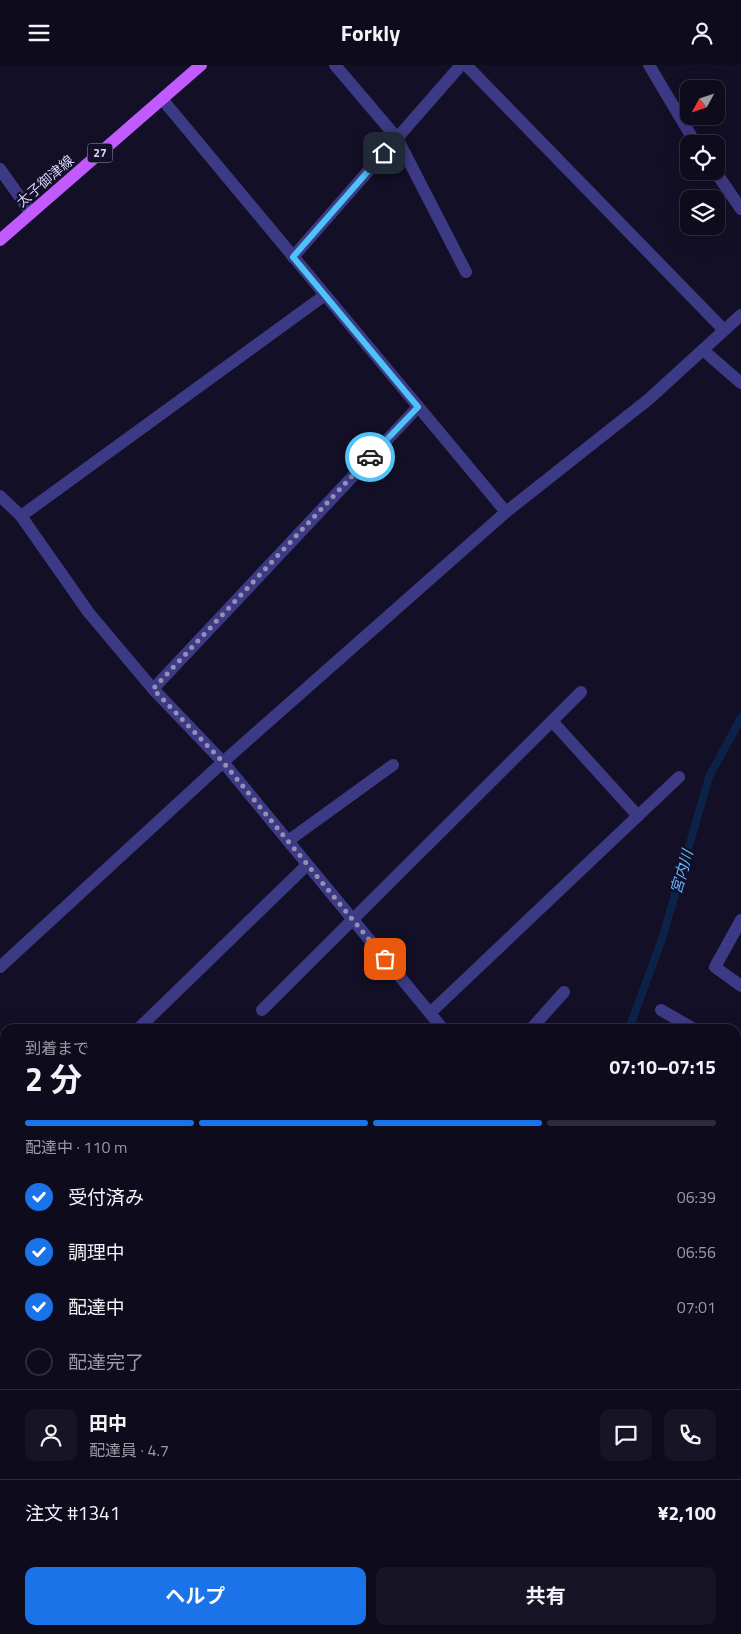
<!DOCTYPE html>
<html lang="ja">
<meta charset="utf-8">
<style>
:root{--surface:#0e0b1c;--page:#171425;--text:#f1f3f6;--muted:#9b9ba3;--line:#2e2b3b;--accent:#1a73e8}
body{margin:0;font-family:"Titillium Web","Noto Sans JP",sans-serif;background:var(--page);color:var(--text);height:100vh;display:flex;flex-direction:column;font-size:19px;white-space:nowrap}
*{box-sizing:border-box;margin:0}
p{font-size:16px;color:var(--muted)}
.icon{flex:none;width:28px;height:28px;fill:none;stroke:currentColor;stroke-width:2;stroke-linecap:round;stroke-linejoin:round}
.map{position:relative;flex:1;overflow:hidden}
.panel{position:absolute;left:0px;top:959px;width:741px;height:611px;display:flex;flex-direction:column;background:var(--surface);border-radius:15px 15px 0 0;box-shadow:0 5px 20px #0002,0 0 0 1px var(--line)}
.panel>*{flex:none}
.needle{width:32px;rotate:230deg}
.controls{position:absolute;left:680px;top:15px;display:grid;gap:10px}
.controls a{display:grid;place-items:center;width:45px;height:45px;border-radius:10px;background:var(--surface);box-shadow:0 5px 20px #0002,0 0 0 1px var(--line);font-size:25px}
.pin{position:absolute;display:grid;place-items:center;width:42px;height:42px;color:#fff;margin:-21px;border-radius:10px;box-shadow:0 2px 8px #0006}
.courier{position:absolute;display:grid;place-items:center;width:50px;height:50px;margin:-25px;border:4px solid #4fc3f7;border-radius:50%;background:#fff;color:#222;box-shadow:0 1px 6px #0007}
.summary em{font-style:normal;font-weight:700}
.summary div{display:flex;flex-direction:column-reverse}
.summary{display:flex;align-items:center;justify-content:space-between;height:85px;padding:0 25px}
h1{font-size:32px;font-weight:700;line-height:38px}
.bar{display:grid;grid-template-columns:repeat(4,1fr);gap:8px 5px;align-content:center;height:60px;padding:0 25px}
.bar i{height:6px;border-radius:4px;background:var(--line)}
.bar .selected{background:var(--accent)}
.bar p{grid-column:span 4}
.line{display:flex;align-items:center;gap:12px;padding:0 25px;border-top:1px solid var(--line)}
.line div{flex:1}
.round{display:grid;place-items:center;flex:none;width:52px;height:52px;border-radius:10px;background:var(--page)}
ol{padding:0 25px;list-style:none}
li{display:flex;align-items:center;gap:15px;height:55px}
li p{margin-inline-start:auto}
li .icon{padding:5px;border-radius:50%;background:var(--accent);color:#fff;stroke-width:4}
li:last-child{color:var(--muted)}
li i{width:28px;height:28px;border:2px solid var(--line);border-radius:50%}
.action{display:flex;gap:10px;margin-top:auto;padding:10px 25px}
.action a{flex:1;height:58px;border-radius:10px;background:var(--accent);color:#fff;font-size:20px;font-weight:700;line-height:58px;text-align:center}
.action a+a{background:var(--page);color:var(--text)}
header{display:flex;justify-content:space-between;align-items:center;height:65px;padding:0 25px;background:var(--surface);font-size:22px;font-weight:700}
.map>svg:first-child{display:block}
</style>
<header><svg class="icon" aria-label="menu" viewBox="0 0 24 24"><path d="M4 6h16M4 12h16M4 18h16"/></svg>Forkly<svg class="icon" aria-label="person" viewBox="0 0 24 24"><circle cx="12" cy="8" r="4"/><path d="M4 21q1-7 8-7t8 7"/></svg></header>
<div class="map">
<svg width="741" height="1569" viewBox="0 0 741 1569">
<rect width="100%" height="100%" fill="#130f26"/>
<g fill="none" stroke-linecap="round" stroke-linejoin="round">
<!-- stream -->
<g stroke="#0c2248" stroke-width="8">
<path d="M629,964L663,871L709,712L741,653"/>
<path d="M563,1565L564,1569"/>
</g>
<!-- minor -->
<g stroke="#3d3a85" stroke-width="12">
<path d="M335,0L397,73L466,207"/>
<path d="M466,0L724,265"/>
<path d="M649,0L696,79"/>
<path d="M162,34L506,447"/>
<path d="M0,104L31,148"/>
<path d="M715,106L741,144"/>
<path d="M293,192L461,0"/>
<path d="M703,285L741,318"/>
<path d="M0,431L21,451L89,548L153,624L223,697L443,964"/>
<path d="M21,451L325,230"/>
<path d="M153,624L418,342"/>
<path d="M552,656L638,751"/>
<path d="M288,776L393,700"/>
<path d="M741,855L715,902L741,921"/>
<path d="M0,902L223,697L506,447L649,334L741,250"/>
<path d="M262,945L581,627"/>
<path d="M661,945L694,964"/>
<path d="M430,948L679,712"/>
<path d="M138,964L307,800"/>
<path d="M531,964L564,927"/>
<path d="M736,989L741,992"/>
<path d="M736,1018L741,1013"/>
<path d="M0,1067L5,1073"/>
<path d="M0,1392L5,1386"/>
<path d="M0,1501L5,1507"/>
<path d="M56,1565L60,1569"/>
<path d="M593,1565L596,1569"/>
</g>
<!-- tertiary -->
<path stroke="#3d3a85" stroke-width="12" d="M365,1565L369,1569"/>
<!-- primary -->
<path stroke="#c25bff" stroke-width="12" d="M0,175L201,0"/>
</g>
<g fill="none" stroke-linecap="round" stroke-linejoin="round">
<!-- done -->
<path stroke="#948fb3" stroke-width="5" stroke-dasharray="0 9" d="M370,392L153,624L223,697L385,894"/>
<!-- route -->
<path stroke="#4fc3f7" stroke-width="6" d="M370,392L418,342L293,192L384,88"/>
</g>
<g text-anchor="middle" stroke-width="4.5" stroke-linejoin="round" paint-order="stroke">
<!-- shield labels -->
<rect fill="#130f26" stroke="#9e99be" stroke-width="1" x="87.5" y="78.5" width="25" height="19" rx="4"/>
<g font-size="12" font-weight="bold" fill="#d9d4ff">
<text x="100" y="92">27</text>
</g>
<!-- street labels -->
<g font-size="14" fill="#d9d4ff" stroke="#130f26">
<text transform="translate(45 116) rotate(-41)" y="5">太子御津線</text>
</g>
<!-- water labels -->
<g font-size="15" font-style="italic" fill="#62b6ff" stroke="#130f26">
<text transform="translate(682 807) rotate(-74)" y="5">宮内川</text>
</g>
</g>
</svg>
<div class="controls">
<a><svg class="needle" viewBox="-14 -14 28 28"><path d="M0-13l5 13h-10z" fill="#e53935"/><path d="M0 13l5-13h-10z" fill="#9b9ba3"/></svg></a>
<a><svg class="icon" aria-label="locate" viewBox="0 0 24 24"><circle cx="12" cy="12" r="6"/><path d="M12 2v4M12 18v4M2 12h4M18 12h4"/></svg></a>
<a><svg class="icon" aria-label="layers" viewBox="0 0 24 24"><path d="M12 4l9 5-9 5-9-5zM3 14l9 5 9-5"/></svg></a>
</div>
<div class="pin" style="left:385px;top:894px;background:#ea580c"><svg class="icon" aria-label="bag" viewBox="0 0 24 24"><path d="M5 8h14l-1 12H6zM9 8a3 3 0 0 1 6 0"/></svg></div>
<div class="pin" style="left:384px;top:88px;background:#1f2937"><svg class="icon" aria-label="home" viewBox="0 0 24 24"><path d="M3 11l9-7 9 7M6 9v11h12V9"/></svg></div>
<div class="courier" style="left:370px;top:392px"><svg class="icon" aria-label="car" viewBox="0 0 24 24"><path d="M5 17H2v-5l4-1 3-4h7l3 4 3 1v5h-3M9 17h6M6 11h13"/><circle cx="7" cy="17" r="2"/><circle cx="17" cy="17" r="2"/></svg></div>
<section class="panel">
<div class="summary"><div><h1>2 分</h1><p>到着まで</p></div><em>07:10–07:15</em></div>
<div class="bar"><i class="selected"></i><i class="selected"></i><i class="selected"></i><i></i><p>配達中 · 110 m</p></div>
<ol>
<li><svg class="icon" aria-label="check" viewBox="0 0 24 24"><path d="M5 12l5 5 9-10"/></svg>受付済み<p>06:39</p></li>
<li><svg class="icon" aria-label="check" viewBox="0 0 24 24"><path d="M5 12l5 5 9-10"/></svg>調理中<p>06:56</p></li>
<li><svg class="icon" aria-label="check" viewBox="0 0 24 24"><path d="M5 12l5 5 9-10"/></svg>配達中<p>07:01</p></li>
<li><i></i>配達完了</li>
</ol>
<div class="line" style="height:90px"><a class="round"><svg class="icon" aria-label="person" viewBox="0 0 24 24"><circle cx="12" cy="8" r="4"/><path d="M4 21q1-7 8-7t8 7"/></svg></a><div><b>田中</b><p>配達員 · 4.7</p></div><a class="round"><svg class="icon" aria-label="chat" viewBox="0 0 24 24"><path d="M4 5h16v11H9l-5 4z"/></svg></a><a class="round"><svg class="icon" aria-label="phone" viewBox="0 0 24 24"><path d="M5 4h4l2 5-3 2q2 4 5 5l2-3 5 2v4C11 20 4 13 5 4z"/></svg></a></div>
<div class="line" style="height:65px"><div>注文 #1341</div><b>¥2,100</b></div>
<div class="action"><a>ヘルプ</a><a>共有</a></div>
</section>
</div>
